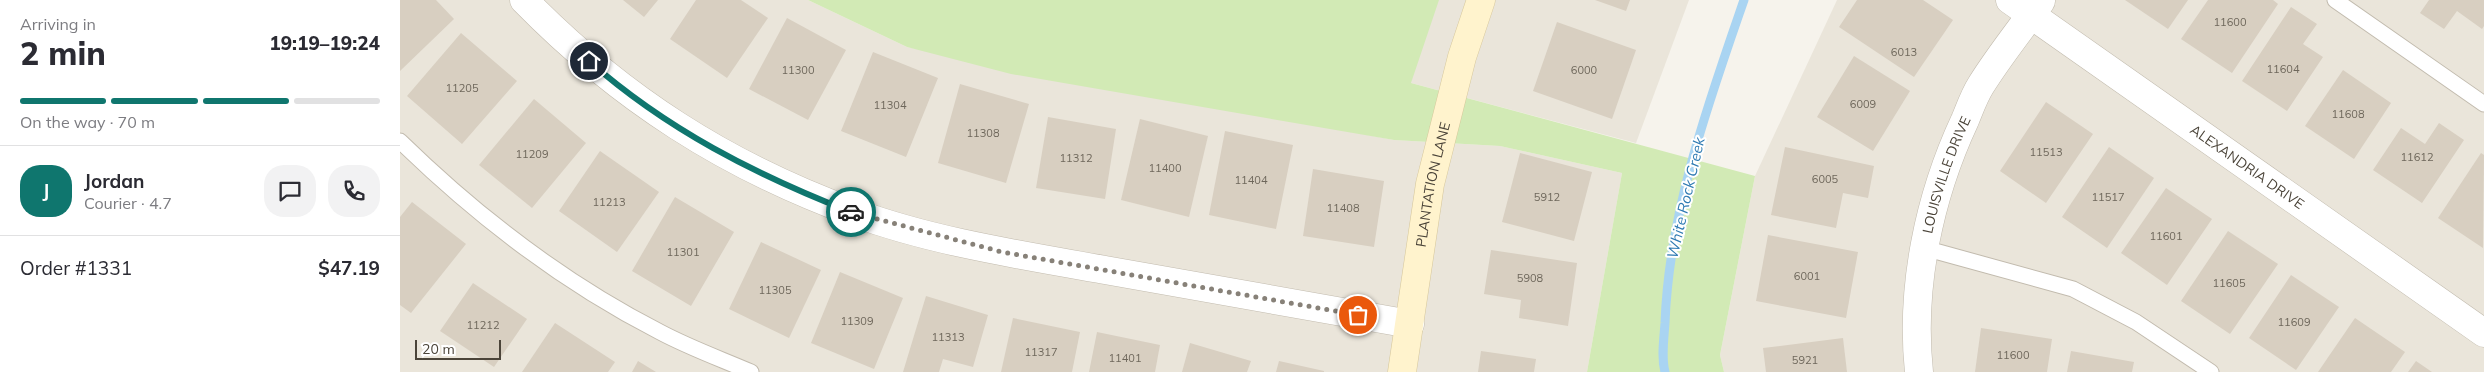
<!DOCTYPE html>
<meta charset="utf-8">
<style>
:root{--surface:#fff;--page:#f2f2f3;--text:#2b2b33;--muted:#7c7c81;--line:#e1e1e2;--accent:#0f766e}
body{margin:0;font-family:Mulish,sans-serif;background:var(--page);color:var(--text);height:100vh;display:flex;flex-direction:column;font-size:19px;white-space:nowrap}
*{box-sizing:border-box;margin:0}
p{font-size:16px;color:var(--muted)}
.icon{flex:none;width:28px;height:28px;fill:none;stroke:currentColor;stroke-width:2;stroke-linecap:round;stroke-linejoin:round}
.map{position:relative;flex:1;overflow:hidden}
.drawer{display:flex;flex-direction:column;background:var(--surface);width:400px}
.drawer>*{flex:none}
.scale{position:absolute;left:15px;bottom:12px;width:86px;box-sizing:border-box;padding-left:5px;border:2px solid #4b4439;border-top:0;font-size:14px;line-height:18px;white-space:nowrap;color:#4b4439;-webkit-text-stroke:4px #fff;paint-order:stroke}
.pin{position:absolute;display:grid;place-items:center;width:42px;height:42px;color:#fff;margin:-21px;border:2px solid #fff;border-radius:50%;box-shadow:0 1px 5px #0007}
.courier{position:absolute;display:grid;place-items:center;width:50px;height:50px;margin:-25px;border:4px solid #0f766e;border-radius:50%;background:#fff;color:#222;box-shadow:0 1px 6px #0007}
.headline em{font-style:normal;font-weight:800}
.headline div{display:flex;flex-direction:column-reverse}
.headline{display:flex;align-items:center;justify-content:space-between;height:85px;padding:0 20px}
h1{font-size:32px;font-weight:800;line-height:38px}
.bar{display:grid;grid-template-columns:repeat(4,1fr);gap:8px 5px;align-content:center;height:60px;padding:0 20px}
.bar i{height:6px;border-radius:4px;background:var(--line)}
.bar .active{background:var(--accent)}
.bar p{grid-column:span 4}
.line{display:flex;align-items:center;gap:12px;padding:0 20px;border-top:1px solid var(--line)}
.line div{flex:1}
.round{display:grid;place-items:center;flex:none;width:52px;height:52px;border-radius:20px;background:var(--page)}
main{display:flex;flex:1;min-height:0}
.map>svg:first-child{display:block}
</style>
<main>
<section class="drawer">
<div class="headline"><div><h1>2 min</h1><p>Arriving in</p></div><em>19:19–19:24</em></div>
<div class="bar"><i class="active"></i><i class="active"></i><i class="active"></i><i></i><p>On the way · 70 m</p></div>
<div class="line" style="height:90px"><b class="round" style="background:var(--accent);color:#fff">J</b><div><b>Jordan</b><p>Courier · 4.7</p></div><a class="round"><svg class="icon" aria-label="chat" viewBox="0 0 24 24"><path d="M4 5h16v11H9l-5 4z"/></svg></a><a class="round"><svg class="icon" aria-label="phone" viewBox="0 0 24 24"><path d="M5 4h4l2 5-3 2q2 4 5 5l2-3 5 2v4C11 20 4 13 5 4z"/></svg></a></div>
<div class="line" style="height:65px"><div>Order #1331</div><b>$47.19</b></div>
</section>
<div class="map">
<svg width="2084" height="372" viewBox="0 0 2084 372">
<rect width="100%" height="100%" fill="#f6f3ec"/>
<!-- residential -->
<g fill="#eae5da">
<path d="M0,0H408L507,47L994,140L1100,146L1222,173L1187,372H0Z"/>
<path d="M1028,0H1289L1236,143L1011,83Z"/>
<path d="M1437,0H2084V372H1324L1320,355L1355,176Z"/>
</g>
<!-- green -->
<path fill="#d2eab5" d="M408,0H1039L1011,83L1355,176L1320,355L1324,372H1187L1222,173L1100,146L994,140L611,74L507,47Z"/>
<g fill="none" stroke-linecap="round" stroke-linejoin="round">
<!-- stream -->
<path stroke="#a9d4f2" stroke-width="9" d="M1265,372C1261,357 1264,338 1265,323C1269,212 1308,104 1344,0"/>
</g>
<!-- building -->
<g fill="#d8cfc1">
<path d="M0,0H36L54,19L0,71Z"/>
<path d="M223,0H258L244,17Z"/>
<path d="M296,0H341L368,18L327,78L270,39Z"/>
<path d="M1195,0H1230L1226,11Z"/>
<path d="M1457,0H1523L1553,20L1514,77L1439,27Z"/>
<path d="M1725,0H1788L1768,29Z"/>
<path d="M1808,0H1873L1878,4L1832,73L1781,39Z"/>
<path d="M2029,0H2084V26L2082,29L2057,11L2044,29L2020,13Z"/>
<path d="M1891,7L1917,24L1903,44L1923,57L1887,111L1842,81Z"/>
<path d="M387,18L446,50L408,120L349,89Z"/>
<path d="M1157,22L1236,50L1212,119L1133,91Z"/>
<path d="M61,33L117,81L62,144L7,96Z"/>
<path d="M473,52L538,78L506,157L441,131Z"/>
<path d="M1454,56L1510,91L1473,151L1417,117Z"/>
<path d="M1943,70L1991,103L1954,159L1905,126Z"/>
<path d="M560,84L629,104L606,183L538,163Z"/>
<path d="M134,99L186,143L132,208L79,165Z"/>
<path d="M1646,102L1693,134L1646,203L1600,171Z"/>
<path d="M648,117L716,129L705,199L636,188Z"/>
<path d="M740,119L808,136L789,217L721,200Z"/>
<path d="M2039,123L2064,140L2022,203L1973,170L2001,128L2025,144Z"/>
<path d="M825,131L893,145L876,229L809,215Z"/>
<path d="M1385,147L1474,166L1468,198L1443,193L1436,228L1371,215Z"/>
<path d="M1709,147L1754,178L1707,248L1662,217Z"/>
<path d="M200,151L259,192L217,252L159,211Z"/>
<path d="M1120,153L1192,172L1174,241L1102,222Z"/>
<path d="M2081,153L2084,155L2083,248L2038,218Z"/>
<path d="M913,169L984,181L974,247L903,236Z"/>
<path d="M1766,188L1812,219L1767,285L1721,253Z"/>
<path d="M275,197L334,232L291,306L232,271Z"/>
<path d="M12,202L66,244L11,313L0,305V217Z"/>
<path d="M1828,231L1878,264L1830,334L1781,301Z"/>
<path d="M1368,235L1458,252L1446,318L1356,301Z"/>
<path d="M361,242L421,270L389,338L329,309Z"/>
<path d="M1091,250L1177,263L1168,326L1119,318L1121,300L1084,294Z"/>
<path d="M440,272L503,298L474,369L411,343Z"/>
<path d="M1891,275L1939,307L1896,370L1849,338Z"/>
<path d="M73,283L127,319L94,367L40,331Z"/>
<path d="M526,296L588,315L573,367L543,359L539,372H503Z"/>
<path d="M613,318L680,332L672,372H601Z"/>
<path d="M1955,318L2005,352L1991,372H1918Z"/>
<path d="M155,323L215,362L208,372H122Z"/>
<path d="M1581,328L1652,339L1647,372H1575Z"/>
<path d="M697,332L760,345L755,372H689Z"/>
<path d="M1443,338L1447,372H1366L1363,348Z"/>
<path d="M790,343L851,361L847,372H782Z"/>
<path d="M1081,351L1136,359L1134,372H1078Z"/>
<path d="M1671,351L1734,362L1732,372H1667Z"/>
<path d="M238,361L256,372H232Z"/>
<path d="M879,361L924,371V372H876Z"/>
<path d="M2016,361L2032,372H2008Z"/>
</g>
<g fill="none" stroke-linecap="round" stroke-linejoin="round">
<defs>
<g id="lane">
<path d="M1935,0L2084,104"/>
<path d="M0,141C78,217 164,283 260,332C290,348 321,359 351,372"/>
<path d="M1524,248L1673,289L1736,322L1811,372"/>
</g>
<g id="street">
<path d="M124,0C220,98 326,166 455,213C534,242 622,255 705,270C807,288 909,306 1010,324"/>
<path id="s1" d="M1610,0L2084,333"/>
<path id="s2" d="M1519,372C1510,287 1529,197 1565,120C1570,108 1574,96 1581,85C1599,56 1621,29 1641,1"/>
</g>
<g id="secondary">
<path id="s3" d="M1002,372L1030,184L1062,57L1081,0"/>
</g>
</defs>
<!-- lane casing -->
<use href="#lane" stroke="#c2bbae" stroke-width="17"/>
<!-- street casing -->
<use href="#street" stroke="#c2bbae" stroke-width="29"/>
<!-- secondary casing -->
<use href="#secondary" stroke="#d6c79b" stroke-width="29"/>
<!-- lane -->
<use href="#lane" stroke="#fff" stroke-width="15"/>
<!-- street -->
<use href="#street" stroke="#fff" stroke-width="28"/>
<!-- secondary -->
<use href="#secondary" stroke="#fff3cd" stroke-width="28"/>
</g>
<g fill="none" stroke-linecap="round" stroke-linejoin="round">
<!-- done -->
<path stroke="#878178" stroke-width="5" stroke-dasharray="0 9" d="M451,212L602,252L958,315"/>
<!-- route -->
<path stroke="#0f766e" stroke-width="6" d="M189,61C266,129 356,175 451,212"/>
</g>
<g text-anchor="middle" stroke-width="4" stroke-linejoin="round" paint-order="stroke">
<!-- number labels -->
<g font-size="11" fill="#6e675b">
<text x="1830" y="26">11600</text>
<text x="1504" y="56">6013</text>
<text x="1883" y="73">11604</text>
<text x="398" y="74">11300</text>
<text x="1184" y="74">6000</text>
<text x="62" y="92">11205</text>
<text x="1463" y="108">6009</text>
<text x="490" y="109">11304</text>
<text x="1948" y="118">11608</text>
<text x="583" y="137">11308</text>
<text x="1646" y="156">11513</text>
<text x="132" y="158">11209</text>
<text x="2017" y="161">11612</text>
<text x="676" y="162">11312</text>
<text x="765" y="172">11400</text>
<text x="1425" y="183">6005</text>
<text x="851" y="184">11404</text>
<text x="1147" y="201">5912</text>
<text x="1708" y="201">11517</text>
<text x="209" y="206">11213</text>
<text x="943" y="212">11408</text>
<text x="1766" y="240">11601</text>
<text x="283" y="256">11301</text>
<text x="1407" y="280">6001</text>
<text x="1130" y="282">5908</text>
<text x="1829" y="287">11605</text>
<text x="375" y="294">11305</text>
<text x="457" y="325">11309</text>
<text x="1894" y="326">11609</text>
<text x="83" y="329">11212</text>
<text x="548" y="341">11313</text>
<text x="641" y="356">11317</text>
<text x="1613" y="359">11600</text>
<text x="725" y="362">11401</text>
<text x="1405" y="364">5921</text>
</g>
<!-- street labels -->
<g font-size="14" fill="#4b4439" stroke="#fff">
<text dy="5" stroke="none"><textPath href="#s1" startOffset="290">ALEXANDRIA DRIVE</textPath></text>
<text dy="5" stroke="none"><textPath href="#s2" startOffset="201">LOUISVILLE DRIVE</textPath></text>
<text dy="5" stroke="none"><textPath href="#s3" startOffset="190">PLANTATION LANE</textPath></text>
</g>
<!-- water labels -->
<g font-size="15" font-style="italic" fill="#2e7ab2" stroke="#fff">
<text transform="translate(1286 198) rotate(-77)" y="5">White Rock Creek</text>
</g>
</g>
</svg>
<div class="scale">20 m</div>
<div class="pin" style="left:958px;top:315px;background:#ea580c"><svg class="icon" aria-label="bag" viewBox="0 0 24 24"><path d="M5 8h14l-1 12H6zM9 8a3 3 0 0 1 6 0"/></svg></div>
<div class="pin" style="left:189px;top:61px;background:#1f2937"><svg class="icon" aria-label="home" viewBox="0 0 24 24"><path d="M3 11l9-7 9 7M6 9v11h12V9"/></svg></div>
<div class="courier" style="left:451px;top:212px"><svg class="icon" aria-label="car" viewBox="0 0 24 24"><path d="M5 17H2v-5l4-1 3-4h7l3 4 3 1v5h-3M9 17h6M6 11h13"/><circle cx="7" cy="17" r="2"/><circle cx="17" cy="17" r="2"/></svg></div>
</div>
</main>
